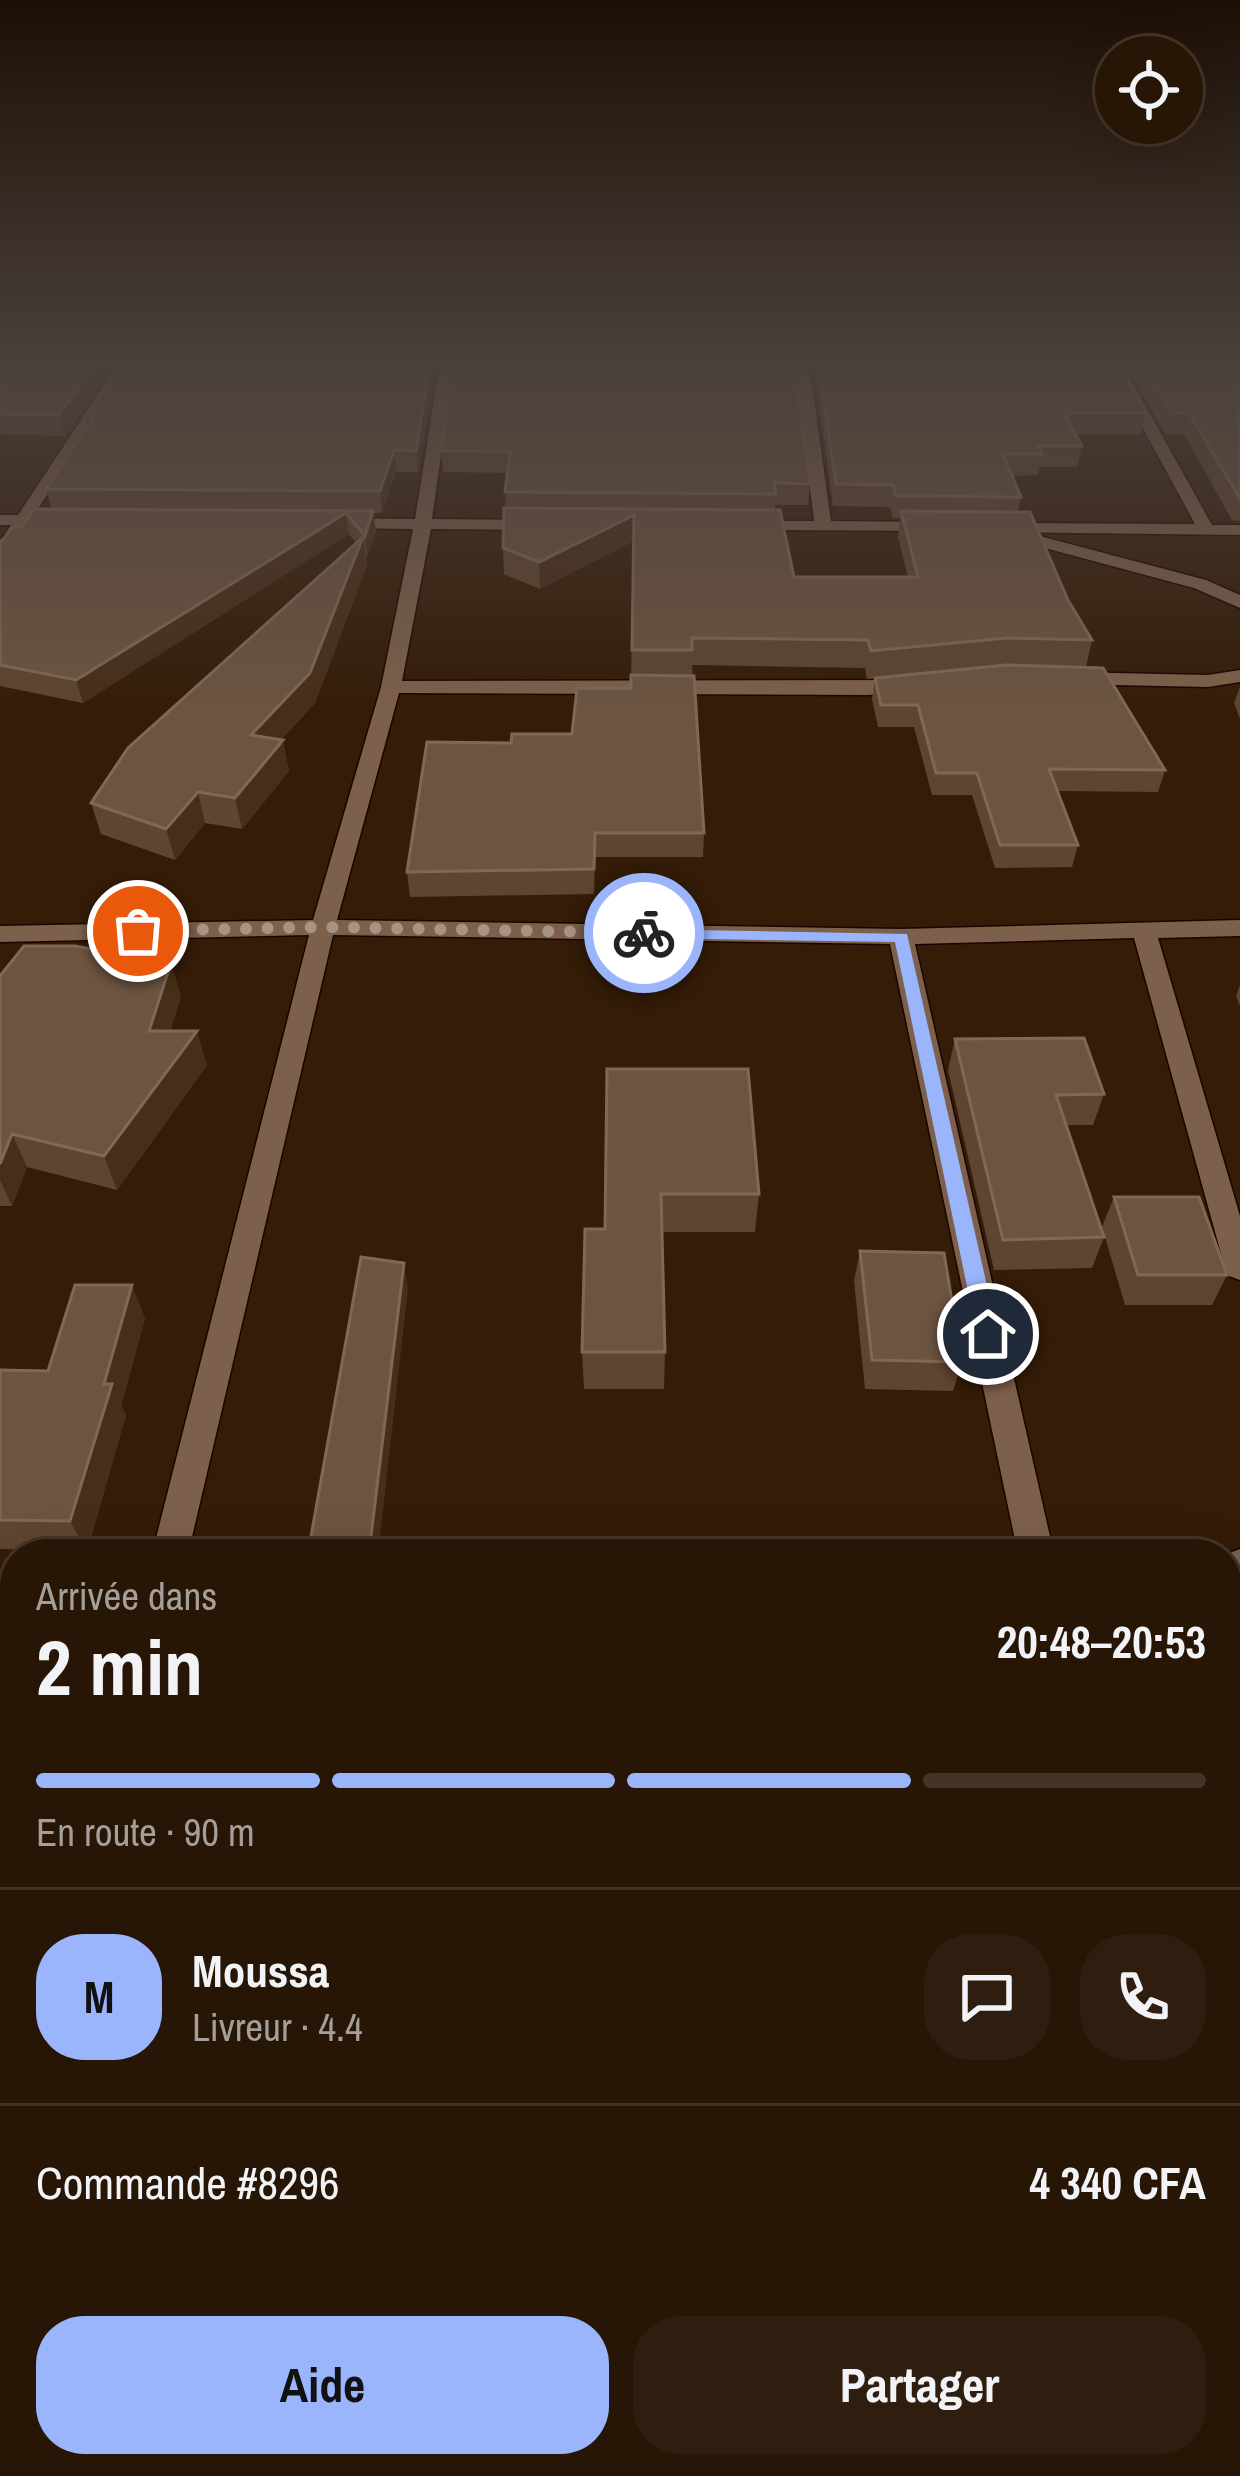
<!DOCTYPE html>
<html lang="fr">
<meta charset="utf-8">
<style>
:root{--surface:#271505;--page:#2f1e0f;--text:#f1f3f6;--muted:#a49f9a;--line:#433427;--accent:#9bb5fd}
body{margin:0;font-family:"Archivo Narrow",sans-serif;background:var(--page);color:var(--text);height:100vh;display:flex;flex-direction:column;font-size:45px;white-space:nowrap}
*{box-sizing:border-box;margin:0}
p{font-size:39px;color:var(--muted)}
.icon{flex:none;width:66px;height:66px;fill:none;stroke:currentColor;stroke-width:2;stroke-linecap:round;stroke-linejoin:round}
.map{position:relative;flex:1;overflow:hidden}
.details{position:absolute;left:0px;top:1539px;width:1242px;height:939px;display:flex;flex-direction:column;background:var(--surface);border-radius:48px 48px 0 0;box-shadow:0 12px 48px #0002,0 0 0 3px var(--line)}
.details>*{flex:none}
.buttons{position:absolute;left:1095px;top:36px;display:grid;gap:24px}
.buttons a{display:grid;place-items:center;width:108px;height:108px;border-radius:50%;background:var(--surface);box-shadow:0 12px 48px #0002,0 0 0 3px var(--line);font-size:60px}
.pin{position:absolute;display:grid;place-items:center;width:102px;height:102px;color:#fff;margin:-51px;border:6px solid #fff;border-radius:50%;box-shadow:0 3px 12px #0007}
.courier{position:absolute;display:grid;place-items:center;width:120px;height:120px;margin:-60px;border:9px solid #9bb5fd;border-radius:50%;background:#fff;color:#222;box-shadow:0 3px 15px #0007}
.overview em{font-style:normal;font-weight:700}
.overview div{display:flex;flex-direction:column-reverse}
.overview{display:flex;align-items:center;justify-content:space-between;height:204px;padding:0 36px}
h1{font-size:78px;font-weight:700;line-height:90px}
.bar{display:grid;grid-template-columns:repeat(4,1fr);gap:18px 12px;align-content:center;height:144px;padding:0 36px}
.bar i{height:15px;border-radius:9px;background:var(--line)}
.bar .on{background:var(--accent)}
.bar p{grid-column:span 4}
.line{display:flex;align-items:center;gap:30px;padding:0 36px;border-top:3px solid var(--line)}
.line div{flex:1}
.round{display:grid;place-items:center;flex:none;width:126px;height:126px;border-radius:48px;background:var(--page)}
.cta{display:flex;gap:24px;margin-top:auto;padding:24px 36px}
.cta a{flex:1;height:138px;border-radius:48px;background:var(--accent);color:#111;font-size:48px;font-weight:700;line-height:138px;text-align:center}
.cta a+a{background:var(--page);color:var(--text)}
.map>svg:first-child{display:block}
</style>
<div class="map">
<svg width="1240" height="2476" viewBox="0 0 1240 2476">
<rect width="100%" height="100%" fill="#341c07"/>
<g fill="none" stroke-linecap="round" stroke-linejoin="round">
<defs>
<g id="minor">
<path d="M118,364H132L34,515L66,516L75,521L66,526H28L6,559L0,560V542L11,525H0V515H18Z"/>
<path d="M440,364H454L432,519L540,520L549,525L540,530L431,529L402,681L913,680L923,686L913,692L868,695L399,693L337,920L901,929L1240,920V936L1158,938L1240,1216V1280L1229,1276L1225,1268L1134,938L915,944L1054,1554H1018L890,944L333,935L188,1554H152L309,935L0,942V926L313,920L381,687L413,529L336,528L327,523L336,518L415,519Z"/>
<path d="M795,364H809L831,521L936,522L942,523V531L738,530V522L744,521H814Z"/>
<path d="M1108,364H1122L1212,525H1240V535L990,532V524L996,523L1195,524Z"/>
<path d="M1036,535L1206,580L1240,595V608L1194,588L1030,544V536Z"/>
<path d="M1240,670V682L1208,687L1068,684L1058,678L1068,672L1208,675Z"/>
<path d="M1240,1549V1590L1227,1595V1554Z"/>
<path d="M15,2163V2265L0,2271V2170Z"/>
<path d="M1240,2172V2220L1227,2221V2173Z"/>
<rect x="748" y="2463" width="52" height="13"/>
</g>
</defs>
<!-- minor casing -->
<use href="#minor" stroke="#1a0500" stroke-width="3"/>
<!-- minor -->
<use href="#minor" fill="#7d604b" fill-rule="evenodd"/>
</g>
<!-- wall -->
<g fill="#5e4530">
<path d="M0,364H115L65,436L0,434Z"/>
<path d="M435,364L418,472H396L382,513H373L376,532L367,557L365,555L367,565L315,703L281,740L289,771L242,829L205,823L175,860L101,834L91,803L356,543L349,534L83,703L0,686V541L52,509L46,489L88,426L85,416Z"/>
<path d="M454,364L810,484L808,505H775V510L794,577H908L898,537L900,518H893L890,507L833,506L814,364H1118L1146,413L1141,434H1075L1082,446L1077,467H1040L1038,475L1012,476L1021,497L1018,512L1092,640L1086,667L1165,770L1158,792L1058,791L1078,845L1072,867L995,868L972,795H932L914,727H878L872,699L875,678L1003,666L867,679L865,668L692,665L704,833L703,857H595L594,894L410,897L407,872L511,743L572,734L631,688L633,541L540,589L504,574L503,548L507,473L443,472L441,451Z"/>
<path d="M1125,364H1240V521L1232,520L1184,434H1166Z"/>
<path d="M1240,687V719L1234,703Z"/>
<path d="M0,976L181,996L170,1031L207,1065L117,1190L27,1167L12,1206H0Z"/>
<path d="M1240,985V1006L1236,996Z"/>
<path d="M955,1039L1104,1094L1093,1125H1067L1104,1237L1092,1268L994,1270L948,1070Z"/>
<path d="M607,1069L759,1194L755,1232H662L665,1352L664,1389H584L582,1352L605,1229Z"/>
<path d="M1114,1197L1227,1275L1212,1305H1125L1102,1227Z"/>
<path d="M860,1251L962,1362L953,1391L865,1389L854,1281Z"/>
<path d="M145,1318L121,1406L126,1415L87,1551L0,1549V1370L48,1371Z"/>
</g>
<!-- shaded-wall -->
<g fill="#472e19">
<path d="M96,364H115L65,436L59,415Z"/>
<path d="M430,364H435L418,472L416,451Z"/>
<path d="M394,450L396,472L382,513L380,491Z"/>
<path d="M373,511L376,532L367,557L365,536Z"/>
<path d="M346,513L349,534L83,703L76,680Z"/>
<path d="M634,515V541L540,589L539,562Z"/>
<path d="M363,537L367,565L315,703L257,766L251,735Z"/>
<path d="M283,740L289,771L242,829L235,798Z"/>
<path d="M198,792L205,823L175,860L166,829Z"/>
<path d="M171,963L181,996L160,1065L149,1031Z"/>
<path d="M197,1031L207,1065L117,1190L104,1156Z"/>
<path d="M12,1134L27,1167L12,1206L0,1180V1164Z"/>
<path d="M404,1263L408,1289L378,1554H370Z"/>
<path d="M132,1285L145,1318L121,1406L126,1415L87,1551L70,1521L104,1384Z"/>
</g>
<!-- building -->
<g fill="#6c5441" stroke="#7f6856" stroke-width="3">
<path d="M0,364H96L59,415L0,414Z"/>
<path d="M120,364H430L416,451L394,450L380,491L46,489L95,416H85Z"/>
<path d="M454,364H794L810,484L774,483L776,494L505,492L510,452L441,451Z"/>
<path d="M818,364H1118L1146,413H1064L1082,446H1038L1042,454H1003L1021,497L896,496L893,485L836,484Z"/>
<path d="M1141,364H1240V499L1189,413H1172Z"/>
<path d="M504,508L780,510L794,577H918L901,511L1030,512L1068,600L1092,640L1007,638L871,651L868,640L692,638V650H632L634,515L539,562L503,548Z"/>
<path d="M34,509L373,511L365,536L346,513L76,680L0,665V541L3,540L12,527H22Z"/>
<path d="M363,537L310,673L251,735L283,740L235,798L198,792L166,829L91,803L128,748Z"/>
<path d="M1006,665L1103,668L1165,770L1049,769L1078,845H1000L977,773H936L918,705H881L875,678Z"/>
<path d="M631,675L694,676L704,833H595L594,869L407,872L427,742L511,743L512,734H572L577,688H631Z"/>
<path d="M24,946H75L171,963L149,1031H197L104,1156L12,1134L0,1164V976Z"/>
<path d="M1084,1038L1104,1094L1056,1095L1104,1237L1003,1240L955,1039Z"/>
<path d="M607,1069H748L759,1194H661L665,1352H582L585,1229H605Z"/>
<path d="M1114,1197H1199L1227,1275H1138Z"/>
<path d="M860,1251L944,1253L962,1362L872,1360Z"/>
<path d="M361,1257L404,1263L369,1553L552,1554H252L308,1553Z"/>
<path d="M75,1285H132L104,1384H112L70,1521L0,1520V1370L48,1371Z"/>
</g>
<!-- sky -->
<linearGradient id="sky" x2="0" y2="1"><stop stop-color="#1d0f04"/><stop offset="0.51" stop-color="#4a403c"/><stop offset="1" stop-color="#4a403c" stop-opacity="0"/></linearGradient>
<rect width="1240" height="711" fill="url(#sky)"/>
<!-- route -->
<path fill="#9bb5fd" d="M638,929L907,934L998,1334L995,1340L988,1342L977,1334L895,942L644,938L636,933Z"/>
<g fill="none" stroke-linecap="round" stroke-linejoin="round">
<!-- done -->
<path stroke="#a69384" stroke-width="12" stroke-dasharray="0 21.6" d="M138,931L323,927L644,933"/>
</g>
</svg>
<div class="buttons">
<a><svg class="icon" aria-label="locate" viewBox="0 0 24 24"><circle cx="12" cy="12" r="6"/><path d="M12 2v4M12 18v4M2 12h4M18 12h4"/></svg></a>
</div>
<div class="pin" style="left:138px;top:931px;background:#ea580c"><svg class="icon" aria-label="bag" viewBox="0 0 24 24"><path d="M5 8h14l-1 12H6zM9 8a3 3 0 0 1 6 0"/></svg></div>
<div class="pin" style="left:988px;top:1334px;background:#1f2937"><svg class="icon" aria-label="home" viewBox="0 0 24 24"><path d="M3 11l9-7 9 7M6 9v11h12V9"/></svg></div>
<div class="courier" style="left:644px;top:933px"><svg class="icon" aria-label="bike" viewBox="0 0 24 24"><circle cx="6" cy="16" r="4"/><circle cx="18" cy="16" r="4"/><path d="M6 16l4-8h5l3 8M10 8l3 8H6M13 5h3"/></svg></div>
<section class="details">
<div class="overview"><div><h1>2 min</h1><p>Arrivée dans</p></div><em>20:48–20:53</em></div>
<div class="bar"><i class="on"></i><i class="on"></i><i class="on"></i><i></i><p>En route · 90 m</p></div>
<div class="line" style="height:216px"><b class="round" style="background:var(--accent);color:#111">M</b><div><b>Moussa</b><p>Livreur · 4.4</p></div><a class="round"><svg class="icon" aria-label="chat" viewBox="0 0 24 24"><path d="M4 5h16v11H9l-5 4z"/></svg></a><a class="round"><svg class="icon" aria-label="phone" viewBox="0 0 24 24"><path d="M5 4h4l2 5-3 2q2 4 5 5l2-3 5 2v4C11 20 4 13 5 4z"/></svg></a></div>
<div class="line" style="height:156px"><div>Commande #8296</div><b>4 340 CFA</b></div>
<div class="cta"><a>Aide</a><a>Partager</a></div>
</section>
</div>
